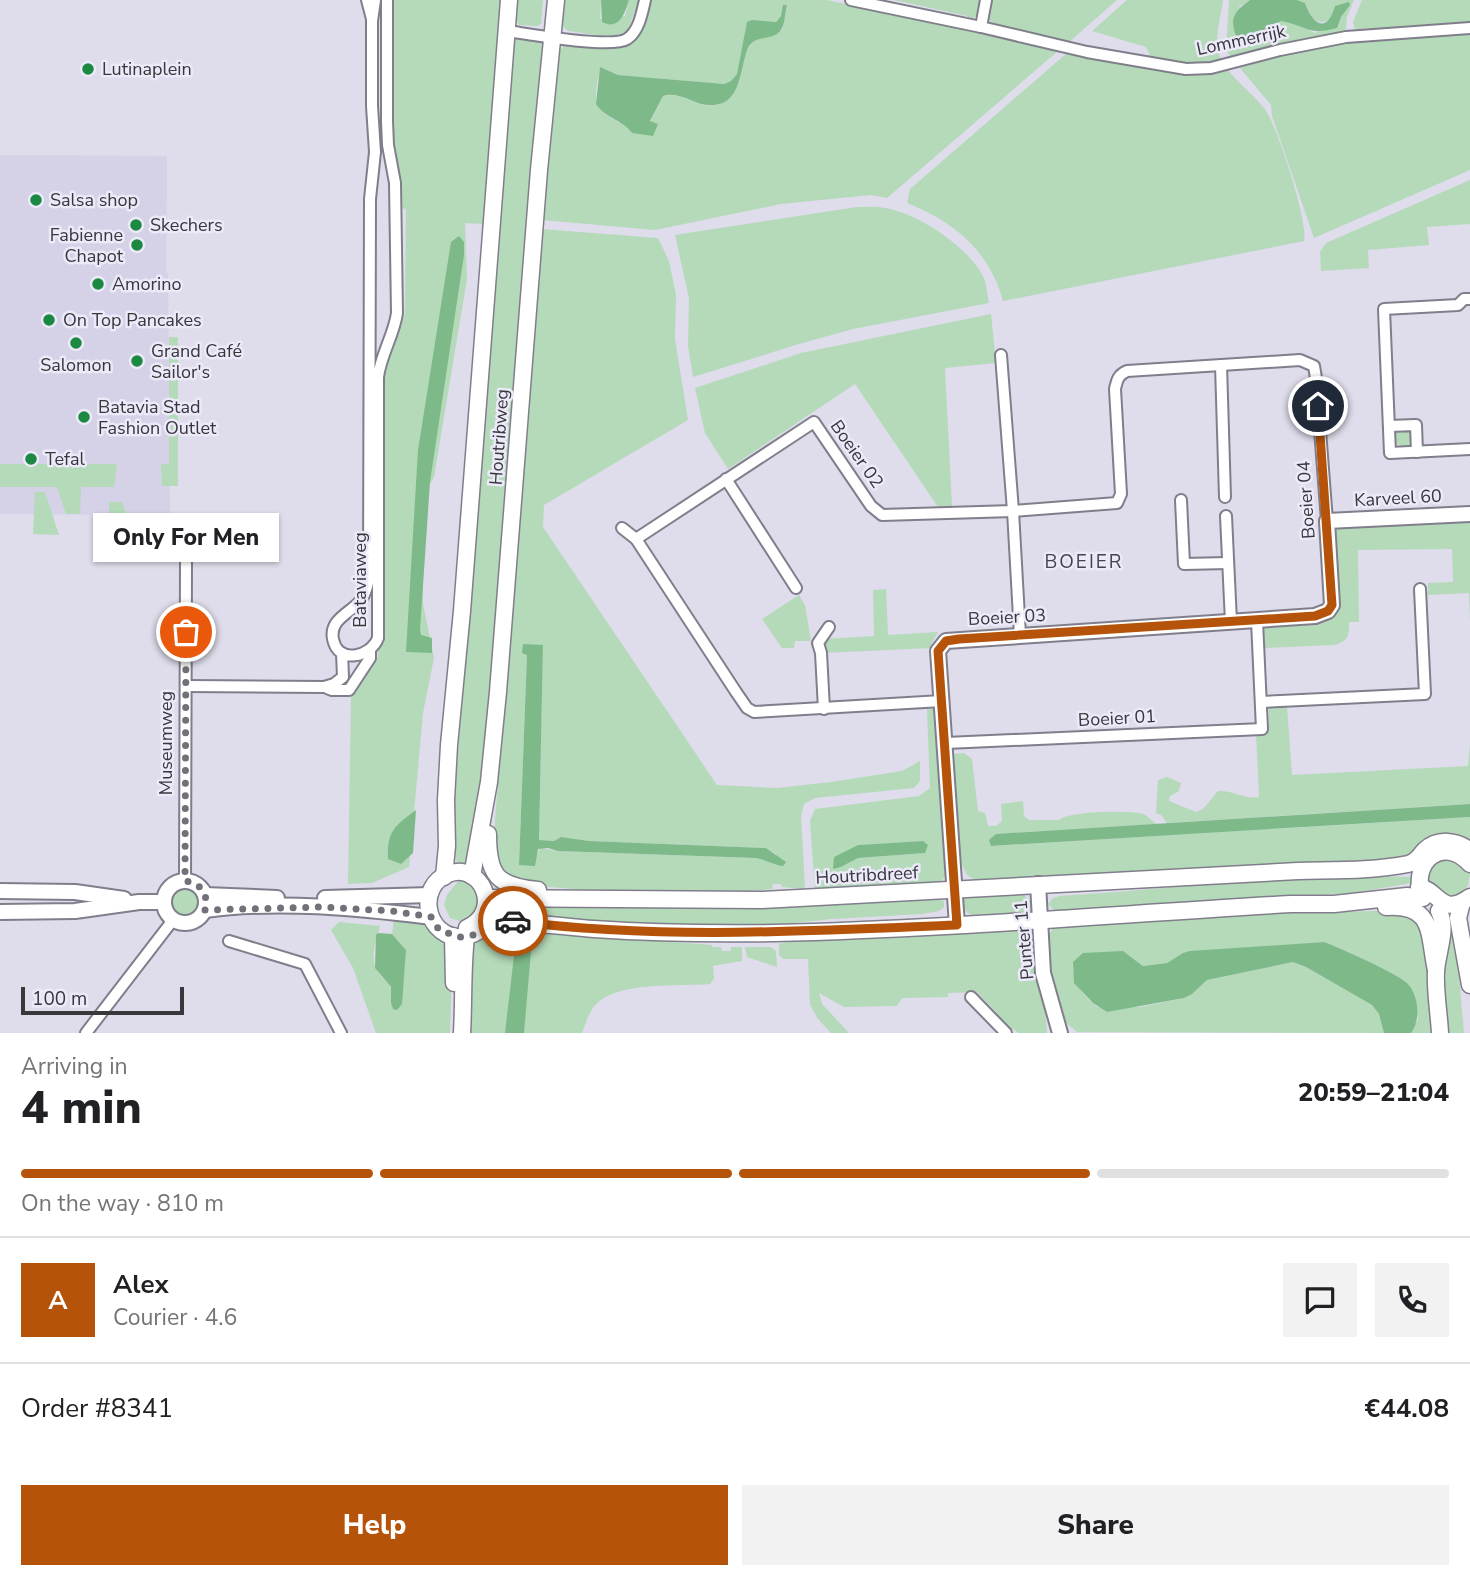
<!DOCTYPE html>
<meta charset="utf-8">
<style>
:root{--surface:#fff;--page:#f2f2f2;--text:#202124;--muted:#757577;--line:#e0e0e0;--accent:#b45309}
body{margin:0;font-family:"Nunito Sans",sans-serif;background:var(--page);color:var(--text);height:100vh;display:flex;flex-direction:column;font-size:26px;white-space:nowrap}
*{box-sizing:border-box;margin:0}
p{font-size:23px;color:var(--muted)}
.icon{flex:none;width:38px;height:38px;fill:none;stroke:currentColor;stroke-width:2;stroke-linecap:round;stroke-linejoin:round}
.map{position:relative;height:1033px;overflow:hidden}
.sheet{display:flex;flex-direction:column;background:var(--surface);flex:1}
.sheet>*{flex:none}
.scale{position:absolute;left:21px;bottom:18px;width:163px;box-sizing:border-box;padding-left:7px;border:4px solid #37373c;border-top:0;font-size:19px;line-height:24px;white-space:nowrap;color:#37373c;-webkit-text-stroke:5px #ece9f8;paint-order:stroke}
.pin{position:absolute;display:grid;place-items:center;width:60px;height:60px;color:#fff;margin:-30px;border:4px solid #fff;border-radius:50%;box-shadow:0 2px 7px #0007}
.courier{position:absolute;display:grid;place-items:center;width:70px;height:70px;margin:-35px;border:5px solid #b45309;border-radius:50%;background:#fff;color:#222;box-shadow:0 2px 9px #0007}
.bubble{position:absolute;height:49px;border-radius:0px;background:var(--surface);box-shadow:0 2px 5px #0004;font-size:23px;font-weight:800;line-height:49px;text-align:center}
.overview em{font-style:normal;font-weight:800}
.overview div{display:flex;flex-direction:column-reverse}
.overview{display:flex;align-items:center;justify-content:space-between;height:119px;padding:0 21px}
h1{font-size:46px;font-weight:800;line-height:52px}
.bar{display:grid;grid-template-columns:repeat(4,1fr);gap:10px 7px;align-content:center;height:84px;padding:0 21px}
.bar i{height:9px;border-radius:5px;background:var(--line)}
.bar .current{background:var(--accent)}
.bar p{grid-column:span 4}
.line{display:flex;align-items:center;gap:18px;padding:0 21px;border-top:2px solid var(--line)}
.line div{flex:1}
.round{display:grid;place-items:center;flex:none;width:74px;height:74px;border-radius:0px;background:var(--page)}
.cta{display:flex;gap:14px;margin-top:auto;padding:14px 21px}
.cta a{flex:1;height:80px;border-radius:0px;background:var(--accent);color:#fff;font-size:28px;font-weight:800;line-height:80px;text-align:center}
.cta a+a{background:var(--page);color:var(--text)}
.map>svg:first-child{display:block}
</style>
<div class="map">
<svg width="1470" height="1033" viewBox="0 0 1470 1033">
<rect width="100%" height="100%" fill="#dfdceb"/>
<!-- built -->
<path fill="#d5d1e7" d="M0,155L167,156L166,275L168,270L170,515L0,514Z"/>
<!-- green -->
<g fill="#b4daba" fill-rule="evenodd">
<path d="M393,0H502L483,224L465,223L467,279L434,477L423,496V604L434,658L423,713L409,867L372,883L348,884L351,696L378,657L384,373L405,313L406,209L401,208V191L392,130Z"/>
<path d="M517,0H543L541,24L538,26L519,25L515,18Z"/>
<path d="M560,0H601L600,19L625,16L629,0H639L627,32L609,37L569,31C556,24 559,13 560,0Z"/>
<path d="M651,0H827L1058,51L887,198L871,195L781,204L655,230L542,220L556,56L565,44L609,47L639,33ZM783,5L787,6L782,30C773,34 758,36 752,43C738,58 748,92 720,104C700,112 683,90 663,96L650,122L632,133C619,117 595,117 596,95C596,85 599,77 600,67L618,75L724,84L731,81L737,74L742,56L765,21L776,22L781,16Z"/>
<path d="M894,0H982L977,15L971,20L967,16Z"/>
<path d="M991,0H1117L1069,42L991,24L988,17Z"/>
<path d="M1127,0H1223C1221,16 1214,38 1219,54C1226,75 1251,91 1264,108C1276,122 1309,224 1304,241L1003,301C990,251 953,221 907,203L910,189L1067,53L1147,67L1150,55L1146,47L1092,31Z"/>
<path d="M1229,0H1250L1239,7L1259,44L1274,25L1281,21L1297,24L1315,33L1341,17L1350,5C1330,20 1317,35 1305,3L1297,0H1354L1347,17L1346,29L1342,32L1298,41L1237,58L1231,57L1226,50Z"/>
<path d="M1362,0H1470V24L1355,29L1353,22Z"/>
<path d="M1470,33V170L1314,238L1272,116L1271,105L1240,68L1302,47L1347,40Z"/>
<path d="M513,38L539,41L543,42L544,48L500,596L480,806L468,868L457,867L453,817Z"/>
<path d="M1470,180V224L1427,227L1429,245L1368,250L1369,268L1321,271L1320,252L1326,243Z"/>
<path d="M857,207C866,207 876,206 885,208C918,213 968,247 983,276C987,284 987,295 989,303L853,329L799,344L693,377L688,346L689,298L675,235Z"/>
<path d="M541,229L658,238L669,261L676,295L675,339L688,420L544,505L543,527L717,785L777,788L831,782L902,771L920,761V781L914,788L815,798L804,804L801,816L805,889L782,887L781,884H773L772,889L719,894L610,892L525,885L501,875L493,847ZM543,645L539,840L554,841L561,837L589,841L766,848L776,854L777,865L769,860L756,858L558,851L540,848L535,859L519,865L527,655Z"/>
<path d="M991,314L996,363L945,368L952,506L938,507L855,384L728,469L705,433L695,388L801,353Z"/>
<path d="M169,337H178V486H162L161,464H169Z"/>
<path d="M1396,430L1414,433L1413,446L1402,447L1396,443Z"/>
<path d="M0,464H117L114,487H81L80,514H66L57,487H0Z"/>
<path d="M35,492H45L59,535L33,534Z"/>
<path d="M109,502H122L132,532H109Z"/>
<path d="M1470,519V621L1469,593L1428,595V583L1453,582L1452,549L1358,550L1359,622H1349C1349,637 1348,641 1334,645L1265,648L1264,626L1317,622L1327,619L1335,607L1331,524Z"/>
<path d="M886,589L888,635L938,632L931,644V648L824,653L823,639L874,636L873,590Z"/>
<path d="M799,595L805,605L811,641H795L794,648H782L762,619Z"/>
<path d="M1287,706L1292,775L1468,766L1470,744V804L1167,823L1161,815L1156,813L1158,780L1167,777L1181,783L1179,791L1170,796L1169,801L1196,812L1203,809L1218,791C1233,790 1245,800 1259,797L1256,732L1269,731V707Z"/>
<path d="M927,709H934L937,718L947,874L939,884L815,892L810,821L815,809L919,796L930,788ZM923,841L925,853L858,858L841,867L834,857L858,845Z"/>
<path d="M964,753L972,759L978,811L985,813L988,826H996L1002,821L1001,804L1023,801L1024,816L1029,820H1059C1069,811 1129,810 1143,814C1147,815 1152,821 1156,824L996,834L992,846L1470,817V846L1404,859L979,882L967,875L960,861L953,754Z"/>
<path d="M1444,858L1454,860L1470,873L1468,886L1457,897H1447L1427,881L1432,866Z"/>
<path d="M1326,875L1413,877L1412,883L1353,893L1062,911L1054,910L1048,904L1053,898L1060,896C1149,890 1237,881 1326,875Z"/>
<path d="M459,880C478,883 479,894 478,911L463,922L450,918L444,905L447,895Z"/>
<circle cx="185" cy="902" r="14"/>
<path d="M1023,894L1031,902V911L1028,913L974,916C966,914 963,908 963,900L968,896Z"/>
<path d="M936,899L944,901V907L939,911L922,914L832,919L755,927H715L550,920L493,909V902L734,907L806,906Z"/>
<path d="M1395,910L1407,912L1427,933L1434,1033H1411L1418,1019L1415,995L1405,981L1331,945L1324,942L1183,953L1167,963L1143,966L1127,954L1073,962C1072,982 1082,995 1098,1007H1140L1184,998L1192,994L1207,980L1293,962L1306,967L1372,1005L1379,1014L1384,1033L1077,1032L1063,1020L1049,972L1047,938L1054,927L1267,911L1322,913Z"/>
<path d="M394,919C402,920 413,919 421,922C460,935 450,1001 450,1033H376L353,968L331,930L339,922L380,926C377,938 369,957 377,970C380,977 387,981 391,988V1003L406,950L392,934Z"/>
<path d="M1447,920H1454L1464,1033H1447L1445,998Z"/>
<path d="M1020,928L1028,933L1035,945L1036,973L1045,1006L1047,1033H1018L1014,1029L1007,1032L994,1019L997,1013L977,992L948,993V997L902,998L897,1006L844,1007L819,993L822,1004L849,1033H831L818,1019L810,1005L808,959H783L779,955V944L796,940Z"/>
<path d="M511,929L665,939L673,942L712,945V947H721L722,951H731V947H742V961L713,966L714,979L710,984C678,987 613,980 593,1008C588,1015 585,1025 582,1033H524L525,1000L510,998L505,1033H465L472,945L482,934Z"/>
<path d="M745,947H771L776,951L777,967L747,957Z"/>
</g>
<!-- water -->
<g fill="#7eba89">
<path d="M601,0H629C625,13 619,31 602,22Z"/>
<path d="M1250,0H1297L1305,3C1313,25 1327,34 1335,6L1349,2L1350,5L1341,17L1337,28C1309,36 1307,26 1281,21L1274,25L1259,44L1249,45L1238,41C1229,20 1232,13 1250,0Z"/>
<path d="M783,5H787C785,12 785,26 780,31C773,41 755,34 748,48C740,67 742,102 715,105C696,108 681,90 663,96L650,121L658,124L653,136L632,133C621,119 605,118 596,104L600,67L618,75L724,84L731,81L737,74L747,22L752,20L776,22L781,16Z"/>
<path d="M459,236L464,242V255L430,482L420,630L421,635L432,638V653L406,652L418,450L451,242Z"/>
<path d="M523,644L543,645L539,840L554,841L561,837L589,841L766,848L786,862L783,866C774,865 767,860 756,858L558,851L548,848L538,849L535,866L519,865L527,655L522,653Z"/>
<path d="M1470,804V817L991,846L989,840L996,834Z"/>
<path d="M416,810L413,853L401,864L388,859C387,830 395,826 416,810Z"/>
<path d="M923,841L928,845L925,853L858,858L841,867L833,869L834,857L858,845Z"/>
<path d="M378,933L392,934L406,950L402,1004L397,1010L393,1009L391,1003V987L375,968L376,935Z"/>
<path d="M523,939L532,940L524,1033H505L515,947Z"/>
<path d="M1324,942C1340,948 1396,973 1407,983C1419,995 1421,1020 1411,1033H1384L1379,1014L1372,1005L1306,967L1293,962L1207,980L1192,994L1184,998L1107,1012L1093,1003L1074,983L1073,962L1083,953L1123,951L1143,966L1167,963L1183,953L1190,951Z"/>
</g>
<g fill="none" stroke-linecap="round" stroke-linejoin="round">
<defs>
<g id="minor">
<path d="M367,0L372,19"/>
<path d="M375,0L372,21V106L375,152L370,199L369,579C367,587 366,593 361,600C351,613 329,619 333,639C338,665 371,657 378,638V377C381,354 394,335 397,313L395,183L388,145L387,121V0"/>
<path d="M851,0L981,27"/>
<path d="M986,0L981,27L1087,52L1186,69L1211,68L1280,50L1346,37L1470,28"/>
<path d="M507,31C529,34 611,49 627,39C639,31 642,13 645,0"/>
<path d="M1470,299H1464L1458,305L1384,309L1390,453L1470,449"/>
<path d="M1001,355L1013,511L1020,635"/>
<path d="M1221,365L1225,497"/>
<path d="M1389,426L1416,425L1417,452"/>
<path d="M726,479L796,588"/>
<path d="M1181,500L1184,564L1228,563"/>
<path d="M1226,516L1231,622"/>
<path d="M622,528L636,539L736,692L747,708L754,712L942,701"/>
<path d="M636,539L814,422L871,506L882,515L1013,511L1117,503L1121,494L1115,389C1117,380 1118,375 1127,371L1300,360L1314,366L1316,378L1327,521"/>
<path d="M186,686L324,687L334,684L343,677L342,653"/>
<path d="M327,688L332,690H349L370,658V651"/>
<path d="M1261,702L1425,694L1420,589"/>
<path d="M824,709L821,653L818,643L829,627"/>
<path d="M946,743L1262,729L1257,621"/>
<path d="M185,881L186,563"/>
<path d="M229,941L305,964L341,1033"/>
<path d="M971,997L1006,1033"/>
<path d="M86,1033L173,920"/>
</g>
<g id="tertiary">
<circle cx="185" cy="902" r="21"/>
<path d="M1038,884L1043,973L1060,1033"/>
<path d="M0,891L75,892L124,899"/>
<path d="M205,895L277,898"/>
<path d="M325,898L430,895"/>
<path d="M205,910C279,900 357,908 431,917"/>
<path d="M0,912L75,911L139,902H164"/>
<path d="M957,925L938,651L946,641L1315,616L1328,611L1332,605L1327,521L1470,514"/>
</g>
<g id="secondary">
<path d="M488,834C488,875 496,886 538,890"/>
<path d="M472,876L489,782L498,692L539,170L556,0"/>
<path d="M444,877L447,846L446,800L449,745L462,611L509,0"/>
<path d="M1419,887C1439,890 1441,918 1470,897"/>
<path d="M1423,897C1409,863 1443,834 1470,864"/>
<path d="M486,898L762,900L1298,871C1335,870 1372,871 1408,864C1417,862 1419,856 1425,850C1438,838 1457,840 1470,851"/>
<path d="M1462,902L1458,918L1470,985"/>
<path d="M1386,907C1435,904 1428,934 1436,970"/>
<path d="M1439,911C1448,930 1437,952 1436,972C1435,992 1439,1013 1440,1033"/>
<path d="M453,936L454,983"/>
<path d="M462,1033C464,998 462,962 467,928C504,911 481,861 448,874C418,886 424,932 456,937C473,939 484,924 500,923C531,921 563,927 594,929C654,933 714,934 774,933C946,929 1118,914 1291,904H1334L1407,896L1423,898"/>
</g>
</defs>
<!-- minor casing -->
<use href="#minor" stroke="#807e8b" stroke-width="14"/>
<!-- tertiary casing -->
<use href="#tertiary" stroke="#807e8b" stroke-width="18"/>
<!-- secondary casing -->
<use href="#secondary" stroke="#807e8b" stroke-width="19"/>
<!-- minor -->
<use href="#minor" stroke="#fff" stroke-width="10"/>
<!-- tertiary -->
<use href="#tertiary" stroke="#fff" stroke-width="14"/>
<!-- secondary -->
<use href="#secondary" stroke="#fff" stroke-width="16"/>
</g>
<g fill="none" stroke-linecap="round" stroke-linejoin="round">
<!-- done -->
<path stroke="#727179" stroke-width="7" stroke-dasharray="0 12.6" d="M186,632L185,881C201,883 209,894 205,910L323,907L392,911L431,917L439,930L460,937L473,935L493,924L513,921"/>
<!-- route -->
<path stroke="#b45309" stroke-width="9" d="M513,921C661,940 809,931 957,925L938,651L946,641L959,639L1315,616L1328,611L1332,605L1318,406"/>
</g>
<!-- markers -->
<g fill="#1b8941" stroke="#ece9f8" stroke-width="2.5">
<circle cx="88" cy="69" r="7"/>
<circle cx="36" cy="200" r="7"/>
<circle cx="136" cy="225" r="7"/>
<circle cx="137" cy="245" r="7"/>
<circle cx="98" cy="284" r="7"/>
<circle cx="49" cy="320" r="7"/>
<circle cx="76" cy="343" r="7"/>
<circle cx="137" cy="361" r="7"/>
<circle cx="84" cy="417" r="7"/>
<circle cx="31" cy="459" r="7"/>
</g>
<g text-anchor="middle" stroke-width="5" stroke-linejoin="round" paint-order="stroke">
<!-- street labels -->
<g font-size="18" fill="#37373c" stroke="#ece9f8">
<text transform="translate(1241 40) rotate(-12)" y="6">Lommerrijk</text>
<text transform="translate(499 437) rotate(-86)" y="6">Houtribweg</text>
<text transform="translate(857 454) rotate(55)" y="6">Boeier 02</text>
<text transform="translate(1398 498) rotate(-3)" y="6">Karveel 60</text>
<text transform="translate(1306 500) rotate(-94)" y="6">Boeier 04</text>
<text transform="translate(360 580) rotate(-90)" y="6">Bataviaweg</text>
<text transform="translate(1007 617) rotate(-3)" y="6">Boeier 03</text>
<text transform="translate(1117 718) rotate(-3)" y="6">Boeier 01</text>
<text transform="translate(166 743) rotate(-90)" y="6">Museumweg</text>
<text transform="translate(867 875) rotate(-3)" y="6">Houtribdreef</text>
<text transform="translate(1024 940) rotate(-95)" y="6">Punter 11</text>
</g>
<!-- poi labels -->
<g font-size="18" fill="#37373c" stroke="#ece9f8" text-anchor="start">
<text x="102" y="75">Lutinaplein</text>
<text x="50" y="206">Salsa shop</text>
<text x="150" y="231">Skechers</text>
<text x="123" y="241" text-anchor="end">Fabienne<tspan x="123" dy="21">Chapot</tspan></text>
<text x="112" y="290">Amorino</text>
<text x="63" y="326">On Top Pancakes</text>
<text x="151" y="357">Grand Café<tspan x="151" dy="21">Sailor's</tspan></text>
<text x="76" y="371" text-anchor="middle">Salomon</text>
<text x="98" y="413">Batavia Stad<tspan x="98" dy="21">Fashion Outlet</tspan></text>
<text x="45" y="465">Tefal</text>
</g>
<!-- neighbourhood labels -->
<g font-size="19" letter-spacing="2" fill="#45434f" stroke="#ece9f8">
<text x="1084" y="568">BOEIER</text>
</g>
</g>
</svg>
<div class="scale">100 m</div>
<div class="pin" style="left:186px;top:632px;background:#ea580c"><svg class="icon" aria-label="bag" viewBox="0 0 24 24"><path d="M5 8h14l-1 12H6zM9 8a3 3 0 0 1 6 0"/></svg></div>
<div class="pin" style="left:1318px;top:406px;background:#1f2937"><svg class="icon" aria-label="home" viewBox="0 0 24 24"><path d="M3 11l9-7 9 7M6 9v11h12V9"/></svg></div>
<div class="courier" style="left:513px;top:921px"><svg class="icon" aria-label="car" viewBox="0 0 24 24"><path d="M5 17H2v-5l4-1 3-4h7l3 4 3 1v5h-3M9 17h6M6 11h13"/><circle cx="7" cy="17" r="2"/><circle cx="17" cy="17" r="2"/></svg></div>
<div class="bubble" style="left:93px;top:513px;width:186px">Only For Men</div>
</div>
<section class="sheet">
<div class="overview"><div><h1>4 min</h1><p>Arriving in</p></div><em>20:59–21:04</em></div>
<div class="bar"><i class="current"></i><i class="current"></i><i class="current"></i><i></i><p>On the way · 810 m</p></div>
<div class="line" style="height:126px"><b class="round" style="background:var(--accent);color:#fff">A</b><div><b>Alex</b><p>Courier · 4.6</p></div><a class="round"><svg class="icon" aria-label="chat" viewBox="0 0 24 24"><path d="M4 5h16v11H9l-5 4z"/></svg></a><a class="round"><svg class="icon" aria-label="phone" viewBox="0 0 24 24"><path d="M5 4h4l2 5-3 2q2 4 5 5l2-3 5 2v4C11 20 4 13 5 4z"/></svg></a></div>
<div class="line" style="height:91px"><div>Order #8341</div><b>€44.08</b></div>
<div class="cta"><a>Help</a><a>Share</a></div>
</section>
